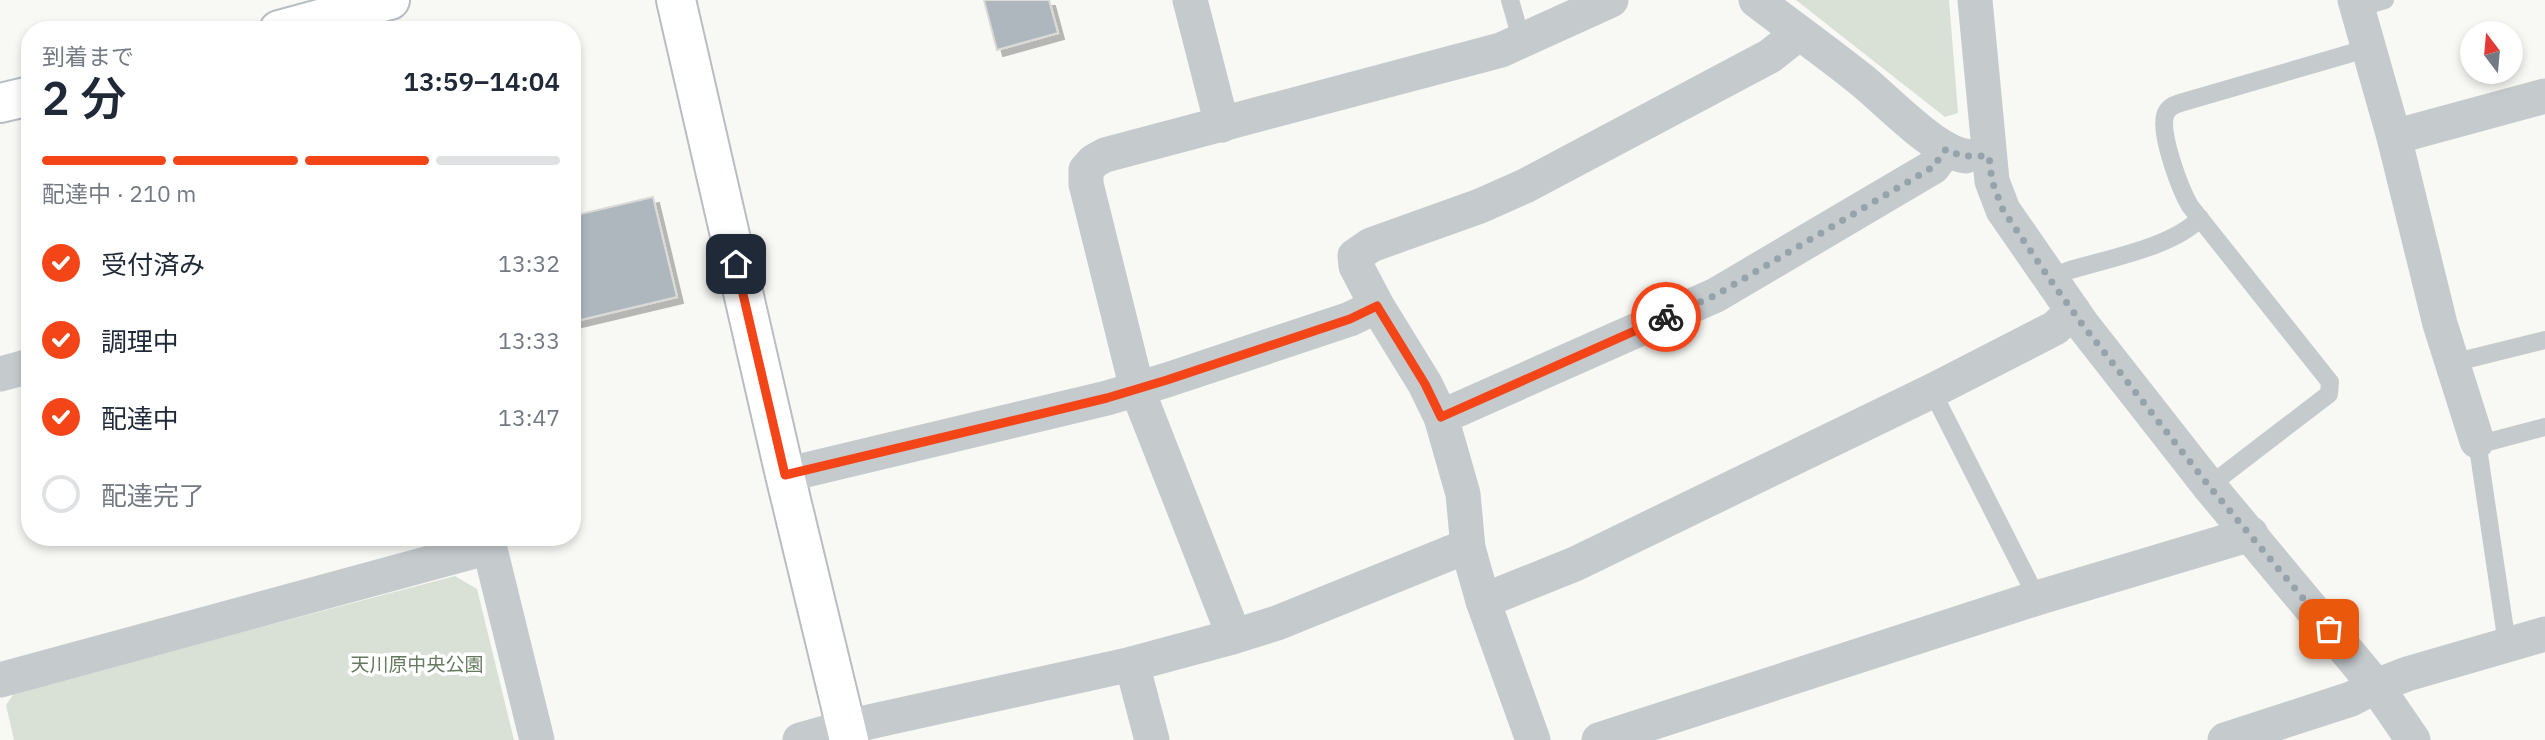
<!DOCTYPE html>
<html lang="ja">
<meta charset="utf-8">
<style>
:root{--surface:#fff;--page:#f2f2f3;--text:#1f2937;--muted:#747a83;--line:#e0e1e3;--accent:#f44519}
body{margin:0;font-family:"IBM Plex Sans","Noto Sans JP",sans-serif;background:var(--page);color:var(--text);height:100vh;display:flex;flex-direction:column;font-size:26px;white-space:nowrap}
*{box-sizing:border-box;margin:0}
p{font-size:23px;color:var(--muted)}
.icon{flex:none;width:38px;height:38px;fill:none;stroke:currentColor;stroke-width:2;stroke-linecap:round;stroke-linejoin:round}
.map{position:relative;flex:1;overflow:hidden}
.drawer{position:absolute;left:21px;top:21px;width:560px;height:525px;display:flex;flex-direction:column;background:var(--surface);border-radius:28px;box-shadow:0 4px 10px #0003}
.drawer>*{flex:none}
.needle{width:46px;rotate:344deg}
.buttons{position:absolute;left:2460px;top:21px;display:grid;gap:14px}
.buttons a{display:grid;place-items:center;width:63px;height:63px;border-radius:50%;background:var(--surface);box-shadow:0 4px 10px #0003;font-size:35px}
.pin{position:absolute;display:grid;place-items:center;width:60px;height:60px;color:#fff;margin:-30px;border-radius:14px;box-shadow:0 4px 10px #0006}
.courier{position:absolute;display:grid;place-items:center;width:70px;height:70px;margin:-35px;border:5px solid #f44519;border-radius:50%;background:#fff;color:#222;box-shadow:0 2px 9px #0007}
.head em{font-style:normal;font-weight:600}
.head div{display:flex;flex-direction:column-reverse}
.head{display:flex;align-items:center;justify-content:space-between;height:119px;padding:0 21px}
h1{font-size:46px;font-weight:600;line-height:52px}
.bar{display:grid;grid-template-columns:repeat(4,1fr);gap:10px 7px;align-content:center;height:84px;padding:0 21px}
.bar i{height:9px;border-radius:5px;background:var(--line)}
.bar .active{background:var(--accent)}
.bar p{grid-column:span 4}
ol{padding:0 21px;list-style:none}
li{display:flex;align-items:center;gap:21px;height:77px}
li p{margin-inline-start:auto}
li .icon{padding:7px;border-radius:50%;background:var(--accent);color:#fff;stroke-width:4}
li:last-child{color:var(--muted)}
li i{width:38px;height:38px;border:4px solid var(--line);border-radius:50%}
.map>svg:first-child{display:block}
</style>
<div class="map">
<svg width="2545" height="740" viewBox="0 0 2545 740">
<defs>
<filter id="shadow"><feDropShadow dx="6" dy="6" stdDeviation="0" flood-color="#0004"/></filter>
</defs>
<rect width="100%" height="100%" fill="#f8f8f5"/>
<!-- green -->
<g fill="#d9e0d5">
<path d="M1796,0H1949L1958,113L1945,117Z"/>
<path d="M455,576L477,589L514,740H14L6,705L15,692Z"/>
</g>
<!-- building -->
<g fill="#aeb7bd" stroke="#dadad7" stroke-width="2" filter="url(#shadow)">
<path d="M984,0H1049L1058,33L997,50Z"/>
<path d="M653,197L677,297L572,322V216Z"/>
</g>
<g fill="none" stroke-linecap="round" stroke-linejoin="round">
<defs>
<g id="secondary">
<path d="M676,0L785,475L849,740"/>
<path d="M279,30L390,0"/>
<path d="M0,103L30,96"/>
</g>
</defs>
<!-- secondary casing -->
<use href="#secondary" stroke="#b7bdc2" stroke-width="42"/>
<!-- lane -->
<g stroke="#c5cacd" stroke-width="18">
<path d="M1510,0L1522,42"/>
<path d="M2357,8L2385,0"/>
<path d="M2051,281L2067,271C2105,259 2174,247 2200,218"/>
<path d="M2452,363L2545,340"/>
<path d="M1932,391L2037,598"/>
<path d="M2209,486L2329,394L2330,382L2190,206C2180,189 2160,135 2165,116C2167,108 2173,105 2180,103L2369,48"/>
<path d="M2507,644L2477,441L2488,442L2545,427"/>
</g>
<!-- street -->
<g stroke="#c5cacd" stroke-width="35">
<path d="M1190,0L1222,125"/>
<path d="M1756,0C1790,26 1825,51 1859,78C1885,98 1934,152 1966,156"/>
<path d="M1975,0L1992,181L2003,210L2082,324L2209,486L2376,686L2413,740"/>
<path d="M2355,0L2394,137L2440,324L2477,441"/>
<path d="M2394,137L2545,96"/>
<path d="M0,374L30,366"/>
<path d="M1441,417L1716,295L1933,167L1946,149"/>
<path d="M785,475L1107,398L1167,380L1350,319L1377,306"/>
<path d="M487,537L537,740"/>
<path d="M1483,601L1575,564L1932,391L2055,328L2073,311"/>
<path d="M1232,637L1227,618L1137,389L1086,184V170L1094,161L1105,155L1501,50L1611,0"/>
<path d="M1132,664L1152,740"/>
<path d="M0,680L489,547"/>
<path d="M800,740L846,727L1132,664L1232,637L1277,623L1455,551L1468,548"/>
<path d="M1533,740L1483,601L1468,548L1463,494L1441,417L1425,384L1377,306L1356,266L1355,256L1371,245L1480,206L1525,186L1770,56L1799,33"/>
<path d="M1599,740L2037,598L2251,534"/>
<path d="M2225,740L2351,699L2376,686L2407,674L2545,634"/>
</g>
<!-- secondary -->
<use href="#secondary" stroke="#fff" stroke-width="38"/>
</g>
<g fill="none" stroke-linecap="round" stroke-linejoin="round">
<!-- done -->
<path stroke="#95a3ab" stroke-width="7" stroke-dasharray="0 12.6" d="M1666,317L1716,295L1933,167L1946,149L1961,156H1989L1992,181L2003,210L2051,281L2082,324L2209,486L2329,629"/>
<!-- route -->
<path stroke="#f44519" stroke-width="9" d="M736,264L785,475L1107,398L1167,380L1350,319L1377,306L1425,384L1441,417L1666,317"/>
</g>
<g text-anchor="middle" stroke-width="7" stroke-linejoin="round" paint-order="stroke">
<!-- park labels -->
<g font-size="19" fill="#667a60" stroke="#fff">
<text x="417" y="671">天川原中央公園</text>
</g>
</g>
</svg>
<div class="buttons">
<a><svg class="needle" viewBox="-14 -14 28 28"><path d="M0-13l5 13h-10z" fill="#e53935"/><path d="M0 13l5-13h-10z" fill="#747a83"/></svg></a>
</div>
<div class="pin" style="left:2329px;top:629px;background:#ea580c"><svg class="icon" aria-label="bag" viewBox="0 0 24 24"><path d="M5 8h14l-1 12H6zM9 8a3 3 0 0 1 6 0"/></svg></div>
<div class="pin" style="left:736px;top:264px;background:#1f2937"><svg class="icon" aria-label="home" viewBox="0 0 24 24"><path d="M3 11l9-7 9 7M6 9v11h12V9"/></svg></div>
<div class="courier" style="left:1666px;top:317px"><svg class="icon" aria-label="bike" viewBox="0 0 24 24"><circle cx="6" cy="16" r="4"/><circle cx="18" cy="16" r="4"/><path d="M6 16l4-8h5l3 8M10 8l3 8H6M13 5h3"/></svg></div>
<section class="drawer">
<div class="head"><div><h1>2 分</h1><p>到着まで</p></div><em>13:59–14:04</em></div>
<div class="bar"><i class="active"></i><i class="active"></i><i class="active"></i><i></i><p>配達中 · 210 m</p></div>
<ol>
<li><svg class="icon" aria-label="check" viewBox="0 0 24 24"><path d="M5 12l5 5 9-10"/></svg>受付済み<p>13:32</p></li>
<li><svg class="icon" aria-label="check" viewBox="0 0 24 24"><path d="M5 12l5 5 9-10"/></svg>調理中<p>13:33</p></li>
<li><svg class="icon" aria-label="check" viewBox="0 0 24 24"><path d="M5 12l5 5 9-10"/></svg>配達中<p>13:47</p></li>
<li><i></i>配達完了</li>
</ol>
</section>
</div>
